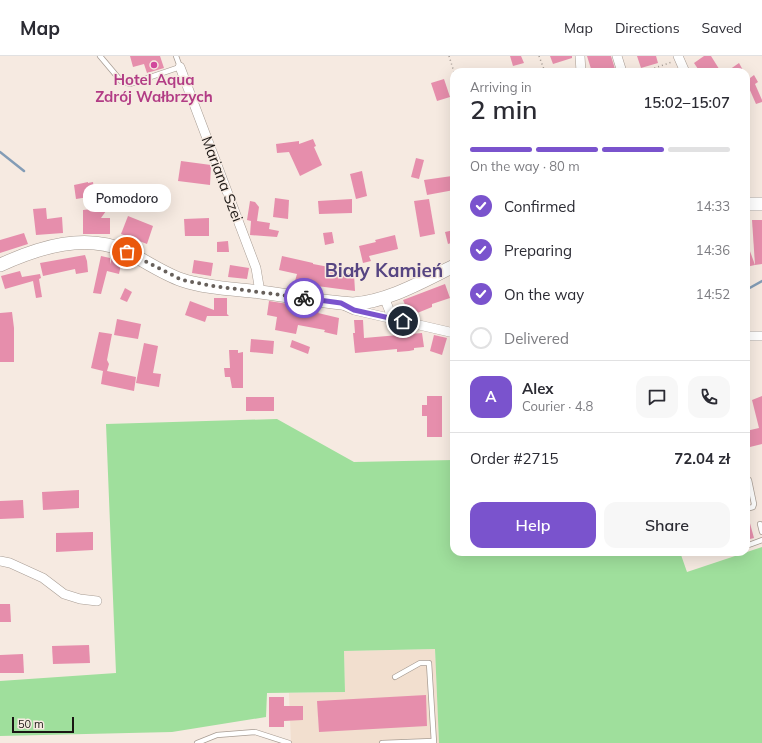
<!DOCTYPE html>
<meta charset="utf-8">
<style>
:root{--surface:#fff;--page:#f7f7f7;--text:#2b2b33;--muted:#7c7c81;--line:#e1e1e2;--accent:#7a53cd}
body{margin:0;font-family:Mulish,sans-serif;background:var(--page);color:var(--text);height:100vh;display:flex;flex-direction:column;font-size:15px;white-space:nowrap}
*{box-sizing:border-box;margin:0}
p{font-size:13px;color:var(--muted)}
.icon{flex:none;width:22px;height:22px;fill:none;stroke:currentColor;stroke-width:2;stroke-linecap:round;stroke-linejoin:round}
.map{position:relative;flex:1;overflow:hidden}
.side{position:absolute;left:450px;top:12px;width:300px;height:488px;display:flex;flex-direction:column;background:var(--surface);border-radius:12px;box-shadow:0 4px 16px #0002}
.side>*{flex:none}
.scale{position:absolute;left:12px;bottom:10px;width:62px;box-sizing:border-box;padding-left:4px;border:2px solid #1a1613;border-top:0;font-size:11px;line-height:14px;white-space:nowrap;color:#1a1613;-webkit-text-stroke:3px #f6eae1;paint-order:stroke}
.pin{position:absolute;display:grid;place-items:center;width:34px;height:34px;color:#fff;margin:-17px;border:2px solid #fff;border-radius:50%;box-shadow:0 1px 4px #0007}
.courier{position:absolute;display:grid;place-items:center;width:40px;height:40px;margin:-20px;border:3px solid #7a53cd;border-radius:50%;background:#fff;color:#222;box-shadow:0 1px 5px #0007}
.bubble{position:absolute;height:28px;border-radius:12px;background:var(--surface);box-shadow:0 4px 16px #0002;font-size:13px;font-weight:600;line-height:28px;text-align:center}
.overview em{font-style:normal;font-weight:600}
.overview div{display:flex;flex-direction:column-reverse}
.overview{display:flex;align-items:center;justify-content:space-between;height:68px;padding:0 20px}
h1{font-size:26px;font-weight:600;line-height:30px}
.bar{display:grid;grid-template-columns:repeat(4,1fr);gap:6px 4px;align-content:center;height:48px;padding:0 20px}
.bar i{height:5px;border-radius:3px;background:var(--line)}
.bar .selected{background:var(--accent)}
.bar p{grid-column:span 4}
.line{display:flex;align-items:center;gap:10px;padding:0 20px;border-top:1px solid var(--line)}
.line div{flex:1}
.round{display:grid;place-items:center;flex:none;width:42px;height:42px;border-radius:12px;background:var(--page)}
ol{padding:0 20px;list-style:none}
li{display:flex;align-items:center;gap:12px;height:44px}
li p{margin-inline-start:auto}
li .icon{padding:4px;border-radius:50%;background:var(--accent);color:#fff;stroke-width:4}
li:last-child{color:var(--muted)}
li i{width:22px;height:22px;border:2px solid var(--line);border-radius:50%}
.button{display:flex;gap:8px;margin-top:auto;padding:8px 20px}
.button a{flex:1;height:46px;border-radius:12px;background:var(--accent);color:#fff;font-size:16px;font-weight:600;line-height:46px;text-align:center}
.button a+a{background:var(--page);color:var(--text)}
header{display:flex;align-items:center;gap:24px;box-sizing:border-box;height:56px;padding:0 20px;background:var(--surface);border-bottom:1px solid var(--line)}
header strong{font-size:19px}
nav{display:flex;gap:22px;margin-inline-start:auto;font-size:14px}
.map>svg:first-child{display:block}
</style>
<header>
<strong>Map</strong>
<nav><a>Map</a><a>Directions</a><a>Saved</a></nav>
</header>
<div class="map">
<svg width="762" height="687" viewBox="0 0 762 687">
<rect width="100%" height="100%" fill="#f6eae1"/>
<!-- industrial -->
<path fill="#f2dfcf" d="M435,593L439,687H291L289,637L345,636L344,595Z"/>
<!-- green -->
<path fill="#9fdf9c" d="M277,363L354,406L454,404V496H680L687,516L762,491V687H439L435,593L344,595L345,636L267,637L266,661L172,676L0,680V625L116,617L106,368Z"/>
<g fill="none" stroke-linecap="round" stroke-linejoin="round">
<!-- stream -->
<g stroke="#839cb6" stroke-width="2.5">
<path d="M0,96L24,115"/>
<path d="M746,234L762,225"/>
</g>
</g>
<!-- building -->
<g fill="#e68eac">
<path d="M130,0H160L164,12L147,17L144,8L133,11Z"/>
<path d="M510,0H521L524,7L513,10Z"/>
<path d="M550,0H572V2L553,8Z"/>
<path d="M587,0H611L616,16H592Z"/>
<path d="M637,0H656L658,7L641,12Z"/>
<path d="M704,0H711L721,16H700L694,7Z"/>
<path d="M739,7L744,16H726Z"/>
<path d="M754,19L758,26L755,28L762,44V46L756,48L749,32L746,34V25Z"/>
<path d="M444,23L450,41L437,45L431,27Z"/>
<path d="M313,83L316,90L314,91L322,109L300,120L289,96L277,97L276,88L299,85V88Z"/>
<path d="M416,102L424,104L419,123L411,121Z"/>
<path d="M181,105L211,109L210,129L178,125Z"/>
<path d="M362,115L367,140L356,143L350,118Z"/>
<path d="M452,120L454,126V134L427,139L424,124Z"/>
<path d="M88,126V127L93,126L95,140L76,143L74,129Z"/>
<path d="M275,142L289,144L288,163L273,161Z"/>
<path d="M352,143V157L319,158L318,145Z"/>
<path d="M429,143L435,178L420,181L414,145Z"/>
<path d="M250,145L255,146L259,151L257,165L270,167L269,173L279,175L277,181L250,179L251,165L247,164Z"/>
<path d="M46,152L47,163L62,161L63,177L36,179L33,153Z"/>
<path d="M101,152L106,155L101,162H110V178H83V154Z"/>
<path d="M128,160L153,170L147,188L121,178Z"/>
<path d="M209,162V180H185L184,163Z"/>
<path d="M752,164H762V208L755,209Z"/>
<path d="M454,174V186L448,188L445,176Z"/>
<path d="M332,176L334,187L325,189L323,177Z"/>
<path d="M24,177L28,188L0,197V184Z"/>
<path d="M395,179L398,193L369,200L371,205L363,207L359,190L376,186L375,184Z"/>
<path d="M228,185L229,196H217V186Z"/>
<path d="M747,187L755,209L746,211V188Z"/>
<path d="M85,199L87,205L88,216L76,218L75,213L43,220L40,207Z"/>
<path d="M101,200L110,202V208L112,202L122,204L119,218L107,215L101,238L93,237Z"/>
<path d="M282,200L313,207V208L329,211L332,212V214L338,216L354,218L355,235L317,230L295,225L297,218L279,214Z"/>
<path d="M194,204L213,207L211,220L192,217Z"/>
<path d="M230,209L249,212L247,223L228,221Z"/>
<path d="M20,215L22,221L40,218L41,222L39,223L42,241L36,242L33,225L5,233L1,220Z"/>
<path d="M445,228L450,242L432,248V251L410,260L403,244Z"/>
<path d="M125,232L132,236L127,246L120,243Z"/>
<path d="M214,242H227V258L229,260H207L205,266L185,259L190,245L214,254Z"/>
<path d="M269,245L301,250L319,256L318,257L339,262L337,279L324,276L325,274L298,269L296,278L275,274L277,261L267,259Z"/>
<path d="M12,256L14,272V306H0V257Z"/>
<path d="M117,263L141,268L138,283L114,279Z"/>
<path d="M354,264H363L364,282L422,277L424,291L414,292V294L409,295L397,296V293L355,297L353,277H355Z"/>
<path d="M99,276L112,278L107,304L109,308L107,315L136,321L134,335L101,328L103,315L91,312Z"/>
<path d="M434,279L447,282L442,299L430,295Z"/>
<path d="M251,283L274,285L273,298L250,296Z"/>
<path d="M292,284L310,291L308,298L290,291Z"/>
<path d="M144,287L158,290L153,317L161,318L159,331L136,327Z"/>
<path d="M229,294H238V297L243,296V332H232L230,321H225L224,312H230Z"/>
<path d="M427,340H442V381H427V360H422V349H427Z"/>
<path d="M762,340V388L746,392V375L759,372L752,344Z"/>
<rect x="246" y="341" width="28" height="14"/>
<path d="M79,434V452L43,454L42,436Z"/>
<path d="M23,444L24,462L0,463V445Z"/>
<path d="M746,460H748L754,482L746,484Z"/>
<path d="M93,476V494L56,496V477Z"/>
<path d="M0,548H10L11,566H0Z"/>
<path d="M89,589L90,607L53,608L52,590Z"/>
<path d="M23,598L24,617H0V599Z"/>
<path d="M426,639L427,670L319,676L317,645Z"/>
<path d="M269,641H284V650H303V664L284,665V671H269Z"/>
</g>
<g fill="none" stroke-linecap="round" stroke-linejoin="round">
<defs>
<g id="lane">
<path d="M100,0L121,25L130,28L180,11L176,0"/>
<path d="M746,453L753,451L754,448L749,424"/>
<path d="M760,468L762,476"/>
<path d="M746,490L762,484"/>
<path d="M395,621L420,607H429L434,687"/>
<path d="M197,687L217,679L255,676L289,687"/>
<path d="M382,687L433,685"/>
</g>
<g id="street">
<path d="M580,0L581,16"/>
<path d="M617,0L622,16"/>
<path d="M678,0L685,16"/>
<path d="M180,11L256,212L260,236"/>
<path d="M384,241L390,256L395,263"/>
<path d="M343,249L354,254L454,277"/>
<path d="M746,280H762"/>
<path d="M0,505L10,507L43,522L64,538L80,543L97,545"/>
</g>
<g id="secondary">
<path d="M746,148H762"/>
<path d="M0,209C40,191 86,176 128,196C145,205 164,218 182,224C205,232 235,233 260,236C291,240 322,246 353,248C389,245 421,226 454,210"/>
</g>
</defs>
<!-- lane casing -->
<use href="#lane" stroke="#a89d94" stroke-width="6"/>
<!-- street casing -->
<use href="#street" stroke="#a89d94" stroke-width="10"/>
<!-- secondary casing -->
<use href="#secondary" stroke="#a89d94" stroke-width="14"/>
<!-- path -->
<g stroke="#a09790" stroke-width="1.5" stroke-dasharray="1 3" stroke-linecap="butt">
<path d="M449,0L454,16"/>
<path d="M539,0L545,16"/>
<path d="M643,16L672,6"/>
</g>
<!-- lane -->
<use href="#lane" stroke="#fff" stroke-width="4.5"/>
<!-- street -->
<use href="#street" stroke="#fff" stroke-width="9"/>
<!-- secondary -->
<use href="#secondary" stroke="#fff" stroke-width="13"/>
</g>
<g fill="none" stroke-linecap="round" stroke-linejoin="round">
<!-- done -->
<path stroke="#67605b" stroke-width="4" stroke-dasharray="0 7.2" d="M127,196L182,224L213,230L304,242"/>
<!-- route -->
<path stroke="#7a53cd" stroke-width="5" d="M304,242L341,247L354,254L403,265"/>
</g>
<!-- markers -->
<circle fill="#d1479c" stroke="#f6eae1" stroke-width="1.5" cx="154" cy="9" r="4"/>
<g text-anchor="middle" stroke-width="3" stroke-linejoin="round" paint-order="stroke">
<!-- hotel labels -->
<g font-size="15" font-weight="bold" fill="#b23c85" stroke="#f6eae1">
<text x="154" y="29">Hotel Aqua<tspan x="154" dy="17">Zdrój Wałbrzych</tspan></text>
</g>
<!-- street labels -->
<g font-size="15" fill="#1a1613" stroke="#f6eae1">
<text transform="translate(222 123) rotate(69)" y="5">Mariana Szei</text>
</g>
<!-- district labels -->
<g font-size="19" font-weight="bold" fill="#564582" stroke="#f6eae1">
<text x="384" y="221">Biały Kamień</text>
</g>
</g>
</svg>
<div class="scale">50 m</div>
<div class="pin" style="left:127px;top:196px;background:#ea580c"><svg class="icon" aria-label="bag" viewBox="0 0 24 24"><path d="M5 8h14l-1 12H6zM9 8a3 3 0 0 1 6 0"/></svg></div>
<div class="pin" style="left:403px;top:265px;background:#1f2937"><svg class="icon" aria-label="home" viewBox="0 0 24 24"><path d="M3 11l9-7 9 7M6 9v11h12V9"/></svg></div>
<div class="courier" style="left:304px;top:242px"><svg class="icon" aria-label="bike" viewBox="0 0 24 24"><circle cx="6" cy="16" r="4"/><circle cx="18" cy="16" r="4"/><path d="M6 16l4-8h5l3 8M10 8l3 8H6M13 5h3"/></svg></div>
<div class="bubble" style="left:83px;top:128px;width:88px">Pomodoro</div>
<section class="side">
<div class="overview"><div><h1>2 min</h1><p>Arriving in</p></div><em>15:02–15:07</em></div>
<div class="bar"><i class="selected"></i><i class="selected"></i><i class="selected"></i><i></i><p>On the way · 80 m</p></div>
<ol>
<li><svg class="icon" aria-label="check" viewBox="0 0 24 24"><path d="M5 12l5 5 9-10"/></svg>Confirmed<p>14:33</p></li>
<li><svg class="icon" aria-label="check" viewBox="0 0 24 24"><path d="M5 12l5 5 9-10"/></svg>Preparing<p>14:36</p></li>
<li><svg class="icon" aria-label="check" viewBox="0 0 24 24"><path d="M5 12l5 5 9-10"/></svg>On the way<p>14:52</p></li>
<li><i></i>Delivered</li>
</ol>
<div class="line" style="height:72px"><b class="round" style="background:var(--accent);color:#fff">A</b><div><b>Alex</b><p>Courier · 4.8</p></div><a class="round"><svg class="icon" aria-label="chat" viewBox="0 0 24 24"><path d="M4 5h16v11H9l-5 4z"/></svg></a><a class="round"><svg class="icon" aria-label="phone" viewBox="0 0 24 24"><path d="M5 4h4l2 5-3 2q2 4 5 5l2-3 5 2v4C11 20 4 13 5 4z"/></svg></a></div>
<div class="line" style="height:52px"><div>Order #2715</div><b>72.04 zł</b></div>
<div class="button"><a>Help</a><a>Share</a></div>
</section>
</div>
